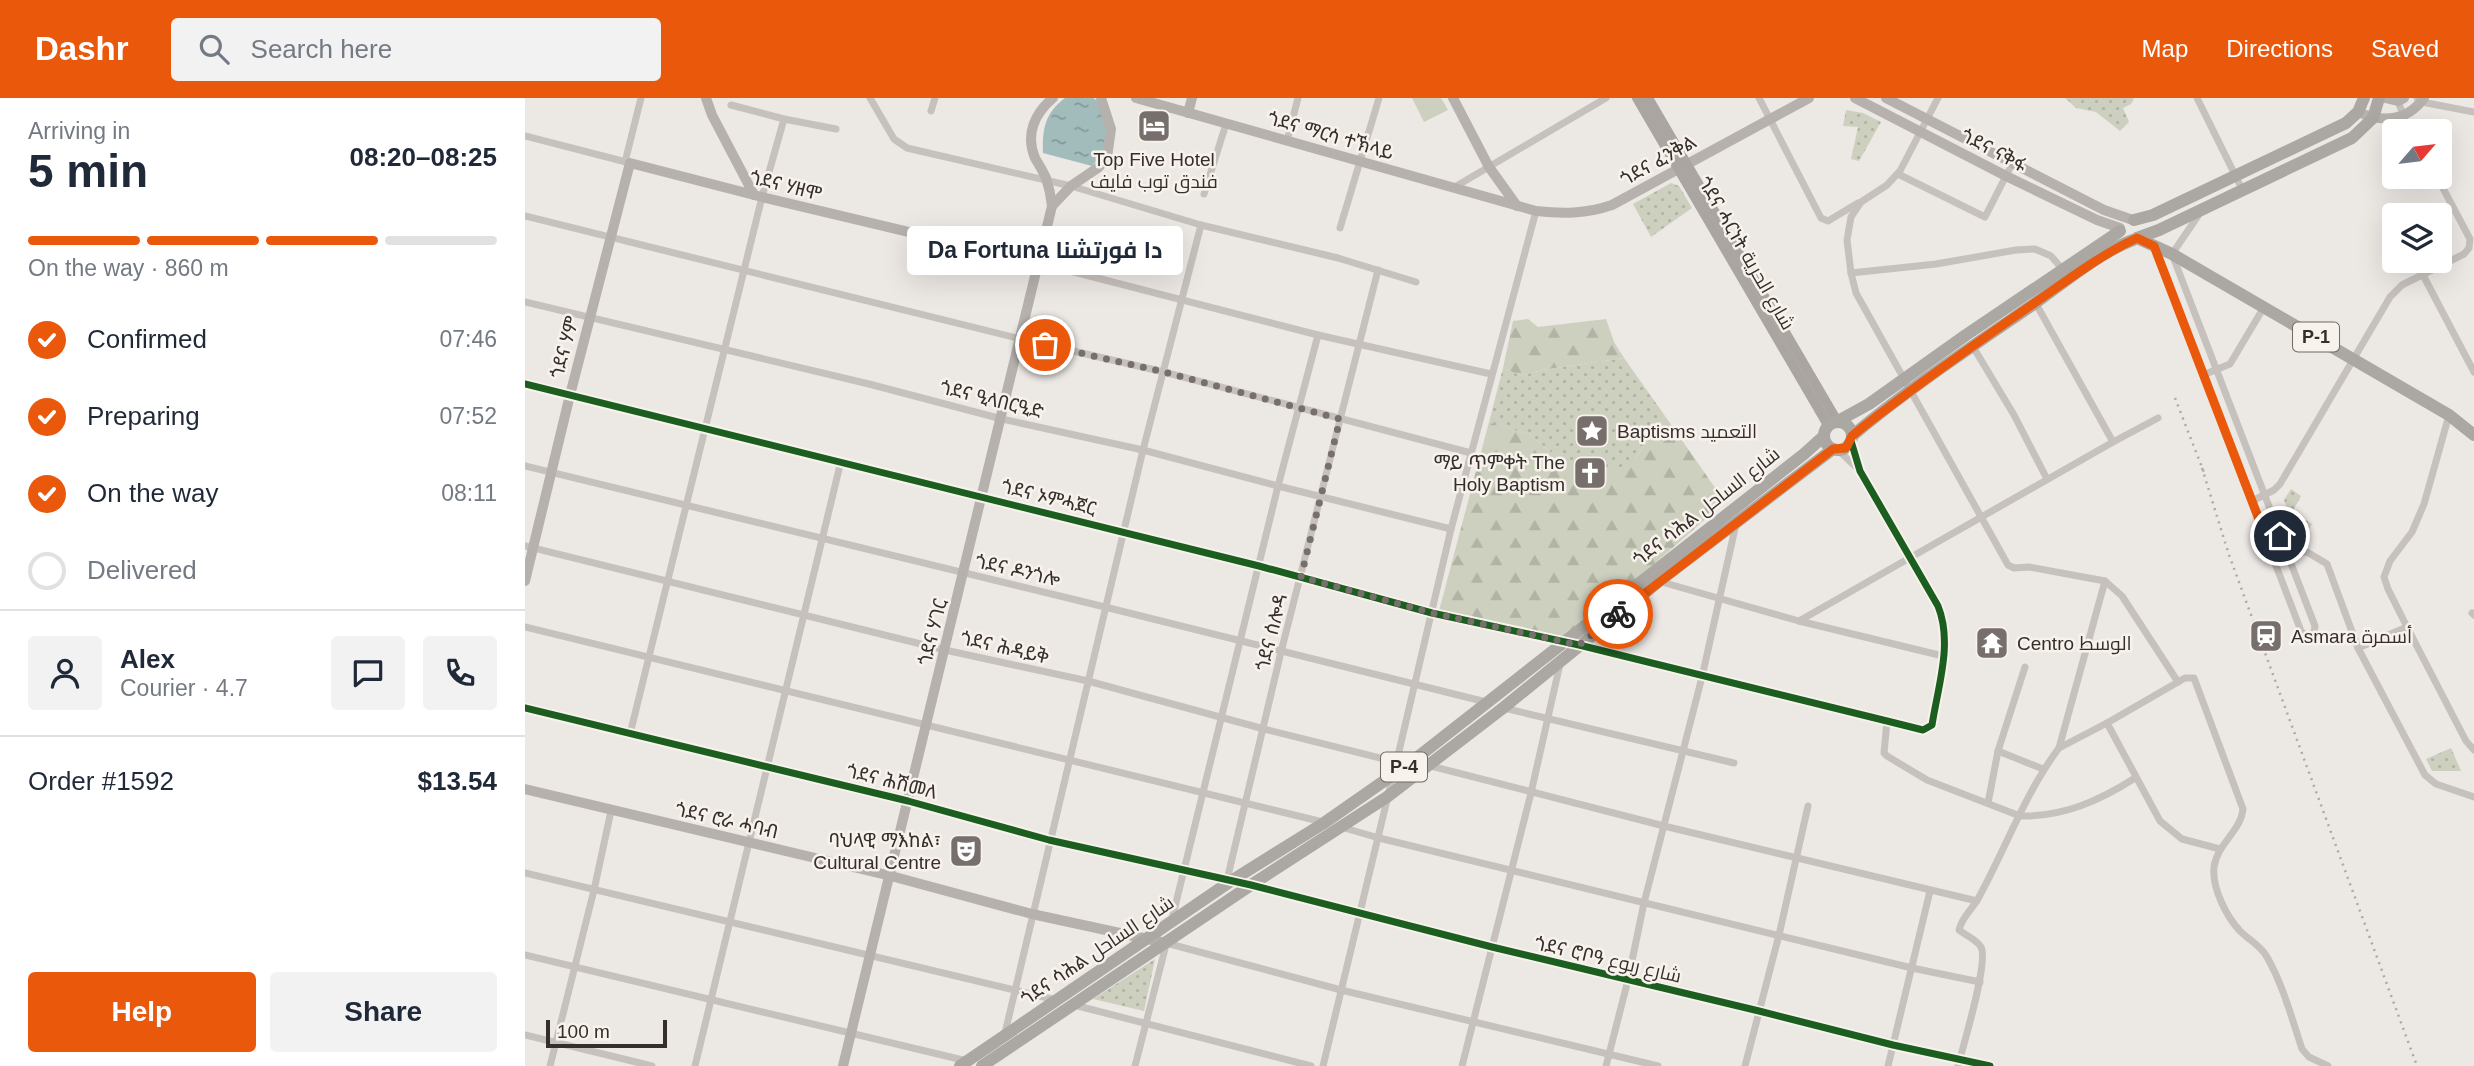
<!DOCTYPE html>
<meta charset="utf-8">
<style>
:root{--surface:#fff;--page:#f2f2f3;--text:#1f2937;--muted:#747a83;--line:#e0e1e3;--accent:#ea580c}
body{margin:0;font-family:Helvetica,Cairo,"Noto Sans Ethiopic",sans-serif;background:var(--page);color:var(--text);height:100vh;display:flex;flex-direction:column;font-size:26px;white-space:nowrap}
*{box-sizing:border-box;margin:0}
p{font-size:23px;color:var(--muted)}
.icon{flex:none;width:38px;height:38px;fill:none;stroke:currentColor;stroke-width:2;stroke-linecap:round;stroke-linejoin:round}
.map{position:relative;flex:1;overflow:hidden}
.sheet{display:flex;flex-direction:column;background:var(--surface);width:525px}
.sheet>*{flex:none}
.needle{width:46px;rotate:62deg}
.buttons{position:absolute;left:1857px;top:21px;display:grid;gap:14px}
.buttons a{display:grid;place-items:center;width:70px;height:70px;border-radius:7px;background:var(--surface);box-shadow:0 7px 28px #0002;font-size:35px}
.scale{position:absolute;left:21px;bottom:18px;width:121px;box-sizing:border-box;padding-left:7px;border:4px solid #362e2b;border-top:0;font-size:19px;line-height:24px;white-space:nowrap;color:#362e2b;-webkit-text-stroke:5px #f8f2ec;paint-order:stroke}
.pin{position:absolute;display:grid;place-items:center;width:60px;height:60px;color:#fff;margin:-30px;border:4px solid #fff;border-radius:50%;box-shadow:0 2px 7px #0007}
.courier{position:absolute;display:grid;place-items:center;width:70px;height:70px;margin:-35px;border:5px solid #ea580c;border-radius:50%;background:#fff;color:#222;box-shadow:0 2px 9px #0007}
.bubble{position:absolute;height:49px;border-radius:7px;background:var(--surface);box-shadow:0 7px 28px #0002;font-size:23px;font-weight:700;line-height:49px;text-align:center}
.headline em{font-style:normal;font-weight:700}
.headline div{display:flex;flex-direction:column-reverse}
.headline{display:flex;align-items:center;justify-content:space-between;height:119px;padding:0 28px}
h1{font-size:46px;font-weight:700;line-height:52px}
.bar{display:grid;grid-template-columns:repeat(4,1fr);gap:10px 7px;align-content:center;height:84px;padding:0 28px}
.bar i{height:9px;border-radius:5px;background:var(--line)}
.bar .selected{background:var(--accent)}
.bar p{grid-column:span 4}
.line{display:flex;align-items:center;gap:18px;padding:0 28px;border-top:2px solid var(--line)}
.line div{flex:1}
.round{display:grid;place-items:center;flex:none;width:74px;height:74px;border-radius:7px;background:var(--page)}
ol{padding:0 28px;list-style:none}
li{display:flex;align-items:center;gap:21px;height:77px}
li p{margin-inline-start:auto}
li .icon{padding:7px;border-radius:50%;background:var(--accent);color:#fff;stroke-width:4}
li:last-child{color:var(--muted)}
li i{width:38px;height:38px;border:4px solid var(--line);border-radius:50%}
.button{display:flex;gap:14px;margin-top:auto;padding:14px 28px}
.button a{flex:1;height:80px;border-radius:7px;background:var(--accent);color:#fff;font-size:28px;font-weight:700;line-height:80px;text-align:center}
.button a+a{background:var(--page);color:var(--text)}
header{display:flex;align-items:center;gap:42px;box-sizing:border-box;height:98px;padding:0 35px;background:var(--accent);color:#fff}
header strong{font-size:33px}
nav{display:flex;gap:38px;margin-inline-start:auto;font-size:24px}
.search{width:490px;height:63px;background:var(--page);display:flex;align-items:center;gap:18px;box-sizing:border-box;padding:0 24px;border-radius:7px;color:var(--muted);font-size:26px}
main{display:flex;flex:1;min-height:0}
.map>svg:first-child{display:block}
</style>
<header>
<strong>Dashr</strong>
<div class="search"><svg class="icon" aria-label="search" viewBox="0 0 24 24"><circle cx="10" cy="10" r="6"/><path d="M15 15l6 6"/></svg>Search here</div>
<nav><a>Map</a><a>Directions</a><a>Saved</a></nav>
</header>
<main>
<section class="sheet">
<div class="headline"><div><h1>5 min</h1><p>Arriving in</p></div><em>08:20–08:25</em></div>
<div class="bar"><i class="selected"></i><i class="selected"></i><i class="selected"></i><i></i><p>On the way · 860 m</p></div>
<ol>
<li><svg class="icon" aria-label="check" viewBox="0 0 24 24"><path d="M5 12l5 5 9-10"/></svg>Confirmed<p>07:46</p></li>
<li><svg class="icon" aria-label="check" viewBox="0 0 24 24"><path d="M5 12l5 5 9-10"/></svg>Preparing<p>07:52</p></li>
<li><svg class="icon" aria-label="check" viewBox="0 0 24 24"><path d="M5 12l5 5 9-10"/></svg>On the way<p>08:11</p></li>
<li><i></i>Delivered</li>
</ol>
<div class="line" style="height:126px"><a class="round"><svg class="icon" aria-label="person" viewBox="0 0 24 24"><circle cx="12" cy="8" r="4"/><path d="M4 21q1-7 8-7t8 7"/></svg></a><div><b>Alex</b><p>Courier · 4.7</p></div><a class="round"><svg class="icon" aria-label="chat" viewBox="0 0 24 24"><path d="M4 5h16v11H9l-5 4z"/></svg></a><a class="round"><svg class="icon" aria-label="phone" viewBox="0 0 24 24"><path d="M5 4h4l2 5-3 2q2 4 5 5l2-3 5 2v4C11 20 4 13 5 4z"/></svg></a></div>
<div class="line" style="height:91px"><div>Order #1592</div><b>$13.54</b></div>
<div class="button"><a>Help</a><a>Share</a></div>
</section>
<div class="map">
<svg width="1949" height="968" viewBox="0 0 1949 968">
<defs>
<pattern id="forest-firs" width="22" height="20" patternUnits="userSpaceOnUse" patternTransform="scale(1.75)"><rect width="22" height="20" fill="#cdd0bf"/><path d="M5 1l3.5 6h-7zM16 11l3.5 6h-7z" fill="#b1b3a4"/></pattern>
<pattern id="park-dots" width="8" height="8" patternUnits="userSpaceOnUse" patternTransform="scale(1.75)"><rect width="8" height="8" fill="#cdd0bf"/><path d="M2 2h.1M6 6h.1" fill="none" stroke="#b1b3a4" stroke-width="1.8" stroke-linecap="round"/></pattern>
<pattern id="water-ripples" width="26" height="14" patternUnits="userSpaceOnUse" patternTransform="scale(1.75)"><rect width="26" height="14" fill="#a2bbbb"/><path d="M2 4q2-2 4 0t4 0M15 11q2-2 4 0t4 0" fill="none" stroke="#859898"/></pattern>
</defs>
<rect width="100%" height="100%" fill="#ece8e4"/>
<!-- forest -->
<g fill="url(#forest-firs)">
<path d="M1003,221L1013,229L1081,221L1089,244L1099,260L1017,272L996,278L978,270L988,223Z"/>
<path d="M1140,318L1200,404L1040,544L914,513L964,324L1005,337L1042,367L1109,362Z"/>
</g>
<!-- park -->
<g fill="url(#park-dots)">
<path d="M1540,0H1608L1609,1L1606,6L1598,10L1604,24L1595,33L1571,14L1551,10Z"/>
<path d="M1321,12L1338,15L1356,24L1334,63L1326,61L1333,29L1318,28Z"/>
<path d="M1146,85L1154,88L1167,110L1126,139L1108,106Z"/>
<path d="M1099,260L1140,318L1109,362L1089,373L1042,367L1005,337L964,324L978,270L996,278L1017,272Z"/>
<path d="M1766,391L1776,398L1769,411L1776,419L1787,426L1781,436L1785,438L1780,446L1774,442L1759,402Z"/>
<path d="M1926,650L1936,673H1907L1901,661Z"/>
<path d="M630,861L619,913L568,901Z"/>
</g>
<!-- pitch -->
<path fill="#cdd0bf" d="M887,0H916L923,12L899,24Z"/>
<!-- water -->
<path fill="url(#water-ripples)" d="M540,0H568L573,3L583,30L578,56L567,68L518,55C517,31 520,15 540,0Z"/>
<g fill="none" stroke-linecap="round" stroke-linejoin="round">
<!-- street -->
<g stroke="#c6c1bc" stroke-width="7">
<path d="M345,0L369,41L382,50L546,88L676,127L813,160L891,184"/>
<path d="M1234,0L1296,120L1303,123L1333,105"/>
<path d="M1413,0L1375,73L1362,87L1336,104L1326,119L1322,142L1326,175L1331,195L1483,467L1489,470L1504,469L1580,483L1534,650C1500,695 1481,750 1454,799C1448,811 1437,818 1434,832C1440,837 1452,842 1456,849C1464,864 1438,948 1433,968"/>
<path d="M1672,0L1718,93"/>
<path d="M1892,0L1897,4L1949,14"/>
<path d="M1873,3L1884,33"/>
<path d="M206,7L259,21L311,31"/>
<path d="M406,13L410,0"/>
<path d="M0,38L105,65"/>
<path d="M762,43L773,0"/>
<path d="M100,64L116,0"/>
<path d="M1373,76L1460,119L1487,66"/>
<path d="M928,90L1081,0"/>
<path d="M679,96L701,26"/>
<path d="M0,118L496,241L639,274L946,355"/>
<path d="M815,130L854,0"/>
<path d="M1629,148L1776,533L1781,538L1789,535L1790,528L1647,156L1675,115"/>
<path d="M514,165L793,237L966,276"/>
<path d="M1326,175L1411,166L1491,152L1510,151L1526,158L1539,173"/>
<path d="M1898,177L1949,274"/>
<path d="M0,204L344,286L477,321L618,352L753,388L926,431"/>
<path d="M1510,204L1588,344"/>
<path d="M1447,247L1489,317L1522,381"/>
<path d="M1678,277L1705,266L1739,209"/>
<path d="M0,286L734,468L907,515L1039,544"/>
<path d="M1924,317L1899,406L1887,434L1865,463L1859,479L1863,491L1882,529L1941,643L1949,652"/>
<path d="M1313,352L1332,370"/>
<path d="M0,368L580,509L961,604"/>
<path d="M1727,403L1749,392L1755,386L1865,199L1877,187L1939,156L1944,150L1945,141L1912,79"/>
<path d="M0,448L420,552L563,583L739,631L871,664"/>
<path d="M1750,463L1776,454H1782L1802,466L1833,550L1900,677L1911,686L1949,699"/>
<path d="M1133,483L1274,523L1418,558"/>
<path d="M1947,515L1949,517"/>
<path d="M1274,523L1588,344L1633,320"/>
<path d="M0,529L798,724"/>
<path d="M1054,547L1362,623L1398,632L1407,627C1413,588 1428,545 1413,508L1335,373L1326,343"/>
<path d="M1833,550L1882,529"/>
<path d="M1653,584L1660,580H1669L1718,711C1716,733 1692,746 1689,769C1687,790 1701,818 1715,833C1724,842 1736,848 1742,859C1758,887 1767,921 1777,951L1784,959L1803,968"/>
<path d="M0,610L383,703L524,742L726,787L967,849L1234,913L1368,947L1465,968"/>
<path d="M979,610L1209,665"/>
<path d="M1362,623L1359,655L1362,658L1402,682L1495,718C1538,719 1574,703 1610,680"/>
<path d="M1582,625L1635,723L1657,741L1695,751"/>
<path d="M105,636L237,99L259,21"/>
<path d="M1534,650L1582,625L1653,584L1597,498L1580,483"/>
<path d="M1473,653L1518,671"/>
<path d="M871,666L926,431L1011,113"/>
<path d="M902,667L1139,728L1452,803"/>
<path d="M1463,705L1473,653L1500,569"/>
<path d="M816,729L854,740L1387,870L1455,884"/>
<path d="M0,775L531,902"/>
<path d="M702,782L756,554L853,172"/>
<path d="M646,825L753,388L793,237"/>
<path d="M641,845L816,892L1133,968"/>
<path d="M0,857L442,963"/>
<path d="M549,907L786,968"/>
<path d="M480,935L618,352L676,127"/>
<path d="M0,937L127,968"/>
<path d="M25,968L69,792L86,713"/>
<path d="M170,968L316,363"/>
<path d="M610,968L641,847"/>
<path d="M798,968L868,677"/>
<path d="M937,968L1006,695L1035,566"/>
<path d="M1081,968L1103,882L1119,805L1177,579L1211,426"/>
<path d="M1220,968L1254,837L1283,708"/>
<path d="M1363,968L1405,793"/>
</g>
<!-- secondary -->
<g stroke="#b6b1ad" stroke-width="10">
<path d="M181,0L187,17L229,97"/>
<path d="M611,0L1011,113C1037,116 1061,116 1087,107L1284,0"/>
<path d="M928,0L964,69L992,108"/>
<path d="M1330,0L1481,78L1572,122L1595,130"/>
<path d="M1361,0L1579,112L1605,121"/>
<path d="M1860,0L1873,3L1879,0"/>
<path d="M1833,14C1858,25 1882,23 1899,0"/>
<path d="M663,15L667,0"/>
<path d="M527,108L546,88L574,69L582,59L586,31L576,0"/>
<path d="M0,483L45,297L105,65L237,99L514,165"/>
<path d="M0,691L366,778L507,816L641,845"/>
<path d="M318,968L527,108C526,98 524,89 521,80C518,73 514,67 510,60C500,36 510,15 528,0"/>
</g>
<!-- primary -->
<g stroke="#aba5a1" stroke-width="10">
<path d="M1112,0L1303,327"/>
<path d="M1123,0L1312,323"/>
</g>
<!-- highway -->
<g stroke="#aba7a3" stroke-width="12">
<path d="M1609,122L1628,117L1821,25L1833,14L1839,0"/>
<path d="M1612,140L1647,156L1924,317L1949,337"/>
<path d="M1612,140L1634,132L1827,40L1848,20L1854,0"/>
<path d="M1313,323L1344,306L1441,237L1595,133"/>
<circle cx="1313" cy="338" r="14"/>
<path d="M1327,338C1384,290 1448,248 1509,206C1537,186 1577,153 1608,142"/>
<path d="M435,968L706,783L799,725L889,662L1279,356L1299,338"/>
<path d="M457,968L726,787L862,699L978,610L1133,484L1308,351"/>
</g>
<!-- rail -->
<g stroke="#ada9a7" stroke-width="2.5" stroke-dasharray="2 5" stroke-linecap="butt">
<path d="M1650,300L1680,377"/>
<path d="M1677,370L1704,457L1892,968"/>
</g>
<defs>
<g id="cycleway">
<path d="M0,286L734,468L907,515L1054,547L1362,623L1398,632L1407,627C1413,588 1428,545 1413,508L1335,373L1326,343"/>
<path d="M0,610L383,703L524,742L726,787L967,849L1234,913L1368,947L1465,968"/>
</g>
</defs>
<!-- cycleway casing -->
<use href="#cycleway" stroke="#f8f2ec" stroke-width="11"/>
<!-- cycleway -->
<use href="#cycleway" stroke="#1b5e20" stroke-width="7"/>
</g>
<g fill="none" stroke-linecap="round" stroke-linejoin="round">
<!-- done -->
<path stroke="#766f6c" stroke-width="7" stroke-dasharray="0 12.6" d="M520,247L639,274L815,321L776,479L907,515L1054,547L1093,516"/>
<!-- route -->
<path stroke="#ea580c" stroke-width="9" d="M1093,516L1308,351L1321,350L1327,338L1338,329C1393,286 1450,246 1508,206C1542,183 1575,157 1612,140L1629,148L1750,463L1763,458L1755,438"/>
</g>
<!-- icons -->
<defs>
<symbol id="hotel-square" viewBox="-11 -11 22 22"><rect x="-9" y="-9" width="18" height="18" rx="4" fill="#766f6c" stroke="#f8f2ec"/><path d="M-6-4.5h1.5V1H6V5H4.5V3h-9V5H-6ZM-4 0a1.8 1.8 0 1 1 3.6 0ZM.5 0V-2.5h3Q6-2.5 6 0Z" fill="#fff"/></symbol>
<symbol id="sight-square" viewBox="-11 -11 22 22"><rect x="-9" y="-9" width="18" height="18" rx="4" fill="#766f6c" stroke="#f8f2ec"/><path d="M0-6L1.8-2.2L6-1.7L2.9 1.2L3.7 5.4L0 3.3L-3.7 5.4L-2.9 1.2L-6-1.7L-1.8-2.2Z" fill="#fff"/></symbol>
<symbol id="church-square" viewBox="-11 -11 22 22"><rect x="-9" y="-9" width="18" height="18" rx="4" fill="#766f6c" stroke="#f8f2ec"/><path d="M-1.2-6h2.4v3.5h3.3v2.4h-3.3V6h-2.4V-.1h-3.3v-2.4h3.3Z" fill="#fff"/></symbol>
<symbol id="station-square" viewBox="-11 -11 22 22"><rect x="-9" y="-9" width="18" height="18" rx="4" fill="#766f6c" stroke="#f8f2ec"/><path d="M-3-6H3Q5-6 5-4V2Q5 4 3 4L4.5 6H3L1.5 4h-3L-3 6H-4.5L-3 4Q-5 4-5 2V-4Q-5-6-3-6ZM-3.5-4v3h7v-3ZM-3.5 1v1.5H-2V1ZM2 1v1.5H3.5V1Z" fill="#fff"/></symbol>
<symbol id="temple-square" viewBox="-11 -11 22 22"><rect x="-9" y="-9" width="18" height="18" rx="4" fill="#766f6c" stroke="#f8f2ec"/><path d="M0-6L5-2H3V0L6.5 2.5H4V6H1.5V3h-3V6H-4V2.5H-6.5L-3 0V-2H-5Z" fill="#fff"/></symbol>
<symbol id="theatre-square" viewBox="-11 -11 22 22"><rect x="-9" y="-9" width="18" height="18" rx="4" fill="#766f6c" stroke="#f8f2ec"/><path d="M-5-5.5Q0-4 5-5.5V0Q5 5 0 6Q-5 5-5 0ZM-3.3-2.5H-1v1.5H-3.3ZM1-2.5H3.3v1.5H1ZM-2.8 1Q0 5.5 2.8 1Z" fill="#fff"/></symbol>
</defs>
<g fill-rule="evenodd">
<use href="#hotel-square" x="610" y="9" width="38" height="38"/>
<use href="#sight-square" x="1048" y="314" width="38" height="38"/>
<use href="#church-square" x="1046" y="356" width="38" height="38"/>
<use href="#station-square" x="1722" y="519" width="38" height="38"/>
<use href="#temple-square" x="1448" y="526" width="38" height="38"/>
<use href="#theatre-square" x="422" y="734" width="38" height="38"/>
</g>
<g text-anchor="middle" stroke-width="5" stroke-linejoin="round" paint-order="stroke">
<!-- shield labels -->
<g fill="#f8f2ec" stroke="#706965" stroke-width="2">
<rect x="1768" y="224.5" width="46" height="29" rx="5"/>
<rect x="856" y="654.5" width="46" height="29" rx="5"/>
</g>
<g font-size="18" font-weight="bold" fill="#362e2b">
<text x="1791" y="245">P-1</text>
<text x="879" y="675">P-4</text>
</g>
<!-- street labels -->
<g font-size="19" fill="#362e2b" stroke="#f8f2ec">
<text transform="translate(806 37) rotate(16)" y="7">ጎደና ማርሳ ተኽላይ</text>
<text transform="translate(1469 52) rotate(28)" y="7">ጎደና ናቅፋ</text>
<text transform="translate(1133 62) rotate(-29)" y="7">ጎደና ፈንቅል</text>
<text transform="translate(261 87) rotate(14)" y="7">ጎደና ሃዘሞ</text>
<text transform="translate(1222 155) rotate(60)" y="7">ጎደና ሓርነት شارع الحرية</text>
<text transform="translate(39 249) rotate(-75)" y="7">ጎደና ሃም</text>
<text transform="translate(467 301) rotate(14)" y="7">ጎደና ዒላበርዒድ</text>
<text transform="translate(524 399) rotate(14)" y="7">ጎደና ኦምሓጀር</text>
<text transform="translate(1181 408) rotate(-38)" y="7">ጎደና ሳሕል شارع الساحل</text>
<text transform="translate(493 472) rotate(13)" y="7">ጎደና ዶንጎሎ</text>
<text transform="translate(407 534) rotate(-76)" y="7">ጎደና ሃገር</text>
<text transform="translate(746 534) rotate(-76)" y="7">ጎደና ሰሎዳ</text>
<text transform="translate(480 549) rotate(13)" y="7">ጎደና ሕዳይቅ</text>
<text transform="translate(367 683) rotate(14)" y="7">ጎደና ሕሽመለ</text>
<text transform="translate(202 722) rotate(13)" y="7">ጎደና ሮራ ሓባብ</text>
<text transform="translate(572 852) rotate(-34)" y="7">ጎደና ሳሕል شارع الساحل</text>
<text transform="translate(1083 861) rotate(13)" y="7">ጎደና ሮቦዓ شارع ربوع</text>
</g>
<!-- poi labels -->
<g font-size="19" fill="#362e2b" stroke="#f8f2ec" text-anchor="start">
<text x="629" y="68" text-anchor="middle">Top Five Hotel<tspan x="629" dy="22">فندق توب فايف</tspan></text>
<text x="1092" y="340">Baptisms التعميد</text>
<text x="1040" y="371" text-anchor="end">ማይ ጥምቀት The<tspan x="1040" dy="22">Holy Baptism</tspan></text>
<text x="1766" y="545">Asmara أسمرة</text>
<text x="1492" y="552">Centro الوسط</text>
<text x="416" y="749" text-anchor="end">ባህላዊ ማእከል፣<tspan x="416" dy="22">Cultural Centre</tspan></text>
</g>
</g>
</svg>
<div class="buttons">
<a><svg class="needle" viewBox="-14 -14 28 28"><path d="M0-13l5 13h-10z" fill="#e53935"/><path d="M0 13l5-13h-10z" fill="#747a83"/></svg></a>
<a><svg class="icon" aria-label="layers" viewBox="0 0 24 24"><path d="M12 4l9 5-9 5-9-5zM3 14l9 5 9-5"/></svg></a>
</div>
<div class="scale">100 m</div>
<div class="pin" style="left:520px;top:247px;background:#ea580c"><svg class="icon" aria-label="bag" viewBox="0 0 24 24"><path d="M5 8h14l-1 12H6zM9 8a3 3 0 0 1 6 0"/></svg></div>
<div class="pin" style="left:1755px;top:438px;background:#1f2937"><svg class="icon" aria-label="home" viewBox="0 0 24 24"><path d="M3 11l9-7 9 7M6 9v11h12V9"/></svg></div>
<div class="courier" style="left:1093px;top:516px"><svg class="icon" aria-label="bike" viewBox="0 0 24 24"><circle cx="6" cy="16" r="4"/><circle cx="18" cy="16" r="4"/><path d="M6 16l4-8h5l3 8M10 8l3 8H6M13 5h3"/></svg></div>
<div class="bubble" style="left:382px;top:128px;width:276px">Da Fortuna دا فورتشنا</div>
</div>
</main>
